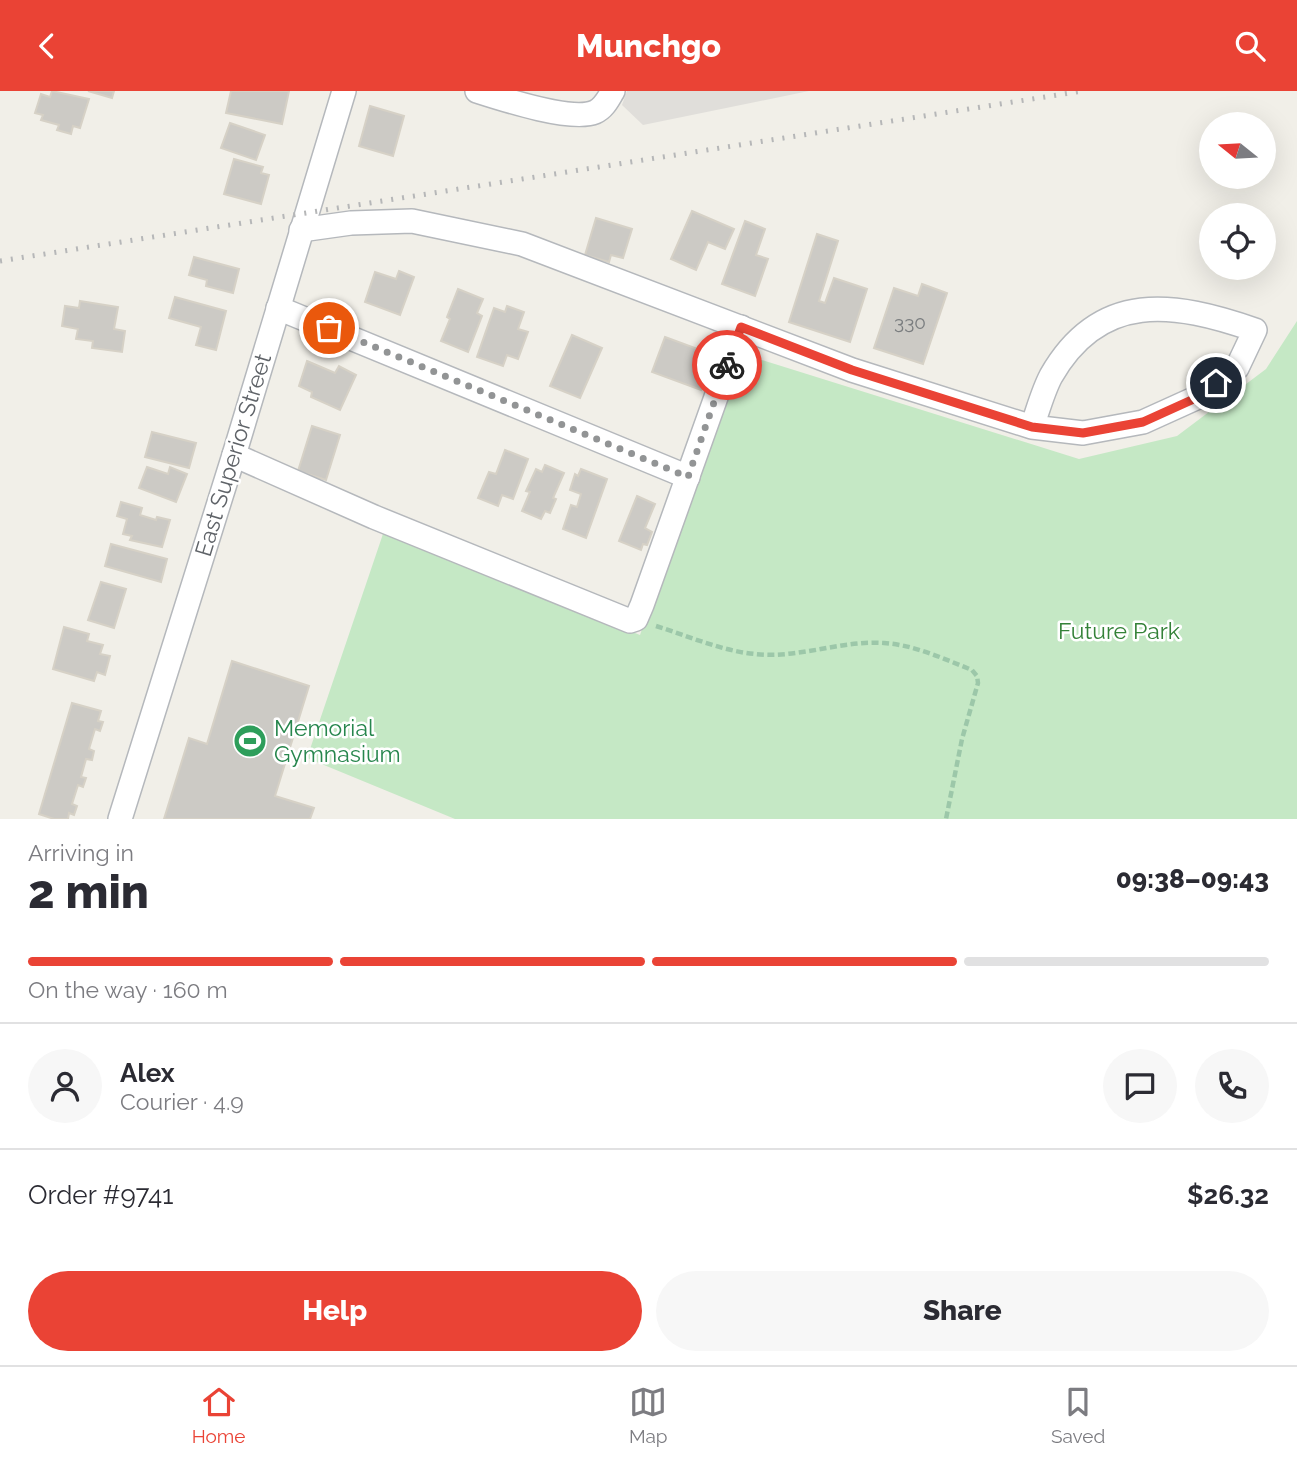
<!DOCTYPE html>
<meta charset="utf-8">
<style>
:root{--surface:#fff;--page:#f7f7f7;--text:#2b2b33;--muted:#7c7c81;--line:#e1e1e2;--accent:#ea4335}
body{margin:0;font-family:Raleway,sans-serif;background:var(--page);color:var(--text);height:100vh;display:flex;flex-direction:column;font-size:26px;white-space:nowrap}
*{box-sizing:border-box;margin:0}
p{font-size:23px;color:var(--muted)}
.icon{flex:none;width:38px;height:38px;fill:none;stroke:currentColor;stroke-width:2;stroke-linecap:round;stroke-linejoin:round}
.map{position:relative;height:728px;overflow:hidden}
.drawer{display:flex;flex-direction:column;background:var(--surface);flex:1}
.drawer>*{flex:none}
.needle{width:46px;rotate:288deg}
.fabs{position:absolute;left:1199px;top:21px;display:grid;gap:14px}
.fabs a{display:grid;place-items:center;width:77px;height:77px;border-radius:50%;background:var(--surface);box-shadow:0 7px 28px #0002;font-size:35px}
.pin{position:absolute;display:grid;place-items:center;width:60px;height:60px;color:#fff;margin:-30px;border:4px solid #fff;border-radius:50%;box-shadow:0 2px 7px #0007}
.courier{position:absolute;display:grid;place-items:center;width:70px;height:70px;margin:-35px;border:5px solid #ea4335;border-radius:50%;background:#fff;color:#222;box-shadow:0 2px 9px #0007}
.summary em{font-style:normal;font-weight:800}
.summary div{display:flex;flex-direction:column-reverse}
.summary{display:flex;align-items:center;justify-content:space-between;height:119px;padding:0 28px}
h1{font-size:46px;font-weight:800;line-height:52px}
.bar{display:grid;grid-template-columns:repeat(4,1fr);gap:10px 7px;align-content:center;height:84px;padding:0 28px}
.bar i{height:9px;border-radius:5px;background:var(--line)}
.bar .active{background:var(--accent)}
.bar p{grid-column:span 4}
.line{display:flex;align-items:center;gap:18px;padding:0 28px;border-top:2px solid var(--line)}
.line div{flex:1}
.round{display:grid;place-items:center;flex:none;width:74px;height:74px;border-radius:37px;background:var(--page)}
.primary-button{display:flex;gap:14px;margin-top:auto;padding:14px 28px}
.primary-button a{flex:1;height:80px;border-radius:42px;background:var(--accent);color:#fff;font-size:28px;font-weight:800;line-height:80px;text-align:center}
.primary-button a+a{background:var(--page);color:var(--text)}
header{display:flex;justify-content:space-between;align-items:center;height:91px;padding:0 28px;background:var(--accent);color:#fff;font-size:32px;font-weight:800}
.menu{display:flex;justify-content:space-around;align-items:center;height:98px;border-top:2px solid var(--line);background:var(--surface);font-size:19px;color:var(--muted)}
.menu a{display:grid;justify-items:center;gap:4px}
.menu .active{color:var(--accent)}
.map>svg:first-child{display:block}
</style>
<header><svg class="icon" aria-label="back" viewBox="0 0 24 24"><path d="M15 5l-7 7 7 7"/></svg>Munchgo<svg class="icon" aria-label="search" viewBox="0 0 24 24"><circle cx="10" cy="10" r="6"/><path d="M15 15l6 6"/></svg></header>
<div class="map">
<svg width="1297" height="728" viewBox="0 0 1297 728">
<rect width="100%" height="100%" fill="#f1efe8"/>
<!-- industrial -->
<path fill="#e0deda" d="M627,0H809L643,34L622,14Z"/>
<!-- green -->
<path fill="#c5e8c5" d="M1297,230V728H455L307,667L384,440L640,544L736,261L1079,368L1177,345L1266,278Z"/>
<!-- building -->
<g fill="#cccac5" stroke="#d6d1c6" stroke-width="2">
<path d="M52,0L89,8L80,37L73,35L71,43L57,39L59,34L41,29L43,24L35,22L41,3L50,6Z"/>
<path d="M88,0H114L112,7Z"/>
<path d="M231,0H289L282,33L226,22Z"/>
<path d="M370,15L404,25L393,65L359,55Z"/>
<path d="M230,32L265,44L256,69L221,57Z"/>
<path d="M234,68L263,76L261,82L269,84L261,113L224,103Z"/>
<path d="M692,120L734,138L725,158L708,151L696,179L671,168Z"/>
<path d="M596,127L632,138L623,167L611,164L609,171L585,164Z"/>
<path d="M745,130L765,138L756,164L768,168L755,205L722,193Z"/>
<path d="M817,143L838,150L819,210L825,212L834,187L867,198L850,251L789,231Z"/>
<path d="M194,166L239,178L233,202L206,195L207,189L189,184Z"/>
<path d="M399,180L414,186L400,224L365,211L375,181L396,188Z"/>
<path d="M922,193L947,202L923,273L874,257L894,197L918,205Z"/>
<path d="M458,198L483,208L477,222L482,225L468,261L441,250L450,228L447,226Z"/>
<path d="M175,206L226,220L216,259L196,254L201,236L169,227Z"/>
<path d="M80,210L118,216L114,238L125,240L122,261L92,257L93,250L76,248L78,238L62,235L65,215L79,217Z"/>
<path d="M507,215L524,221L518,238L528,241L518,268L507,264L503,275L477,266L494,217L505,221Z"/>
<path d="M572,244L602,257L580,307L550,295Z"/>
<path d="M665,246L714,264L701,299L652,281Z"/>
<path d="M307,270L335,282L339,275L356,284L340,319L311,306L312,301L299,295Z"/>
<path d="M312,335L340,344L326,389L298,380Z"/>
<path d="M152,341L196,352L189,377L145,366Z"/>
<path d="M505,359L528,368L513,408L502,404L498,415L478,407L489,381L496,383Z"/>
<path d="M545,374L564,382L553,407L556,408L550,422L545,420L541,428L522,420L530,401L526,400L536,378L542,381Z"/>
<path d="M147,376L168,383L170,376L187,383L176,411L139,397Z"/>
<path d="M581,378L607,388L586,447L563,438L571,414L577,416L581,403L570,399L575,383L578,385Z"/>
<path d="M637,405L655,413L645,437L652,441L647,454L643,453L641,459L619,450Z"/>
<path d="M121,411L142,417L140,424L156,429L157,426L170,429L162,456L130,449L132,445L123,443L127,428L117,425Z"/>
<path d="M111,453L167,468L161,491L105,475Z"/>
<path d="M101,491L126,498L114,537L88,529Z"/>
<path d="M64,536L89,543L87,550L103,554L100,563L110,565L105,584L97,581L94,590L53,578Z"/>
<path d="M232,570L309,595L275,705L314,717L310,728H164L189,647L207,653Z"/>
<path d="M72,612L101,620L98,630L103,631L100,640L95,638L89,658L94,660L92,669L86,668L81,686L86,687L83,696L78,694L72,713L77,715L74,724L69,722L68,728H54L39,723Z"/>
</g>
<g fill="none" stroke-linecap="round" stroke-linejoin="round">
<defs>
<g id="minor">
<path d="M477,0C502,8 572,31 595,21C604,17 608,8 613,0"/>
<path d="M301,139L351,132L412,130L522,153L852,279L1032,336L1083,342L1143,331L1196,307L1237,277L1255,239C1174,211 1100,199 1051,285C1043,300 1038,319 1032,336"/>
<path d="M278,217L688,386"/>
<path d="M234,364L374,426L630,530L636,528L642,514L741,236"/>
<path d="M120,728L234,364L344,0"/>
</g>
</defs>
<!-- minor casing -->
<use href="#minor" stroke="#b5b8bc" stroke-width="26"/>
<!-- path -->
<path stroke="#9cc7a9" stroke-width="4.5" stroke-dasharray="7 3.5" stroke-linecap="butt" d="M656,535C688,545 722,560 755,563C798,568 841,549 884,552C915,554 944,568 972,579L977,585L978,592L962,648L946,728"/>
<!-- minor -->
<use href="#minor" stroke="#fff" stroke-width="23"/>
<!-- rail -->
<path stroke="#b6b7b8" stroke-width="5" stroke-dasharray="2 9" stroke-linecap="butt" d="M0,170L1083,0"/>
</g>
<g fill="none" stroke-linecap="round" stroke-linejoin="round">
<!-- done -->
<path stroke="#929495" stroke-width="7" stroke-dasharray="0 12.6" d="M329,237L688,386L727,274"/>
<!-- route -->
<path stroke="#ea4335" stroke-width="9" d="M727,274L741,236L852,279L1032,336L1083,342L1143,331L1196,307L1216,292"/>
</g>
<!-- icons -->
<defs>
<symbol id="stadium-disc" viewBox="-11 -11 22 22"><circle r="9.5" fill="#2e9e5b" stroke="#fff"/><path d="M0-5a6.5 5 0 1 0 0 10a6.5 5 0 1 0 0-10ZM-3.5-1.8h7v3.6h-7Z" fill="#fff"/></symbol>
</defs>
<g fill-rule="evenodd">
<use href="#stadium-disc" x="231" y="631" width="38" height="38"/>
</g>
<g text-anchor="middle" stroke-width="5" stroke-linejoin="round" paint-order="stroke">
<!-- number labels -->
<g font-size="19" fill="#7a7d7f">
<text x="910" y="238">330</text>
</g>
<!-- street labels -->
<g font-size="23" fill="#5f6368" stroke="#fff">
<text transform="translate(233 364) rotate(-73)" y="8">East Superior Street</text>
</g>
<!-- park labels -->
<g font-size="23" fill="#348238" stroke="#fff">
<text x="1119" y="548">Future Park</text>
</g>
<!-- leisure labels -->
<g font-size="23" fill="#27864d" stroke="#fff" text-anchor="start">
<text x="274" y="645">Memorial<tspan x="274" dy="26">Gymnasium</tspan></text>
</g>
</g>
</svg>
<div class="fabs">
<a><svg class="needle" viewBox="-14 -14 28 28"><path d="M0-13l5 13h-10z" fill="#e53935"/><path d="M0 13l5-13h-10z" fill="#7c7c81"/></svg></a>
<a><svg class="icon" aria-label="locate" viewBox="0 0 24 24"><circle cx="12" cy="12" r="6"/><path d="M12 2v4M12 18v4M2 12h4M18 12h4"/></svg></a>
</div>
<div class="pin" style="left:329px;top:237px;background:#ea580c"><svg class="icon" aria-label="bag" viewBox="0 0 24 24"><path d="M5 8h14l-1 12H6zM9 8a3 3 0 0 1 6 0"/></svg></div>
<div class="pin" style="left:1216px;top:292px;background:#1f2937"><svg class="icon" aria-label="home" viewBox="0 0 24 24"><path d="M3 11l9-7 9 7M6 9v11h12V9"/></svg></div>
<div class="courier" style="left:727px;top:274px"><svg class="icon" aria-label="bike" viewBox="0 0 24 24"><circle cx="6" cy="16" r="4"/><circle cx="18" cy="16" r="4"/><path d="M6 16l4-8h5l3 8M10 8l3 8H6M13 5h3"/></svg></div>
</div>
<section class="drawer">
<div class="summary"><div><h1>2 min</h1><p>Arriving in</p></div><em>09:38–09:43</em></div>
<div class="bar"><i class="active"></i><i class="active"></i><i class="active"></i><i></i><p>On the way · 160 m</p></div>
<div class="line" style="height:126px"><a class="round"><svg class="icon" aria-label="person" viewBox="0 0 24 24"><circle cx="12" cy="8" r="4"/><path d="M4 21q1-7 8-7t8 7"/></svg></a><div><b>Alex</b><p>Courier · 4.9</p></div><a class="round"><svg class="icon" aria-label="chat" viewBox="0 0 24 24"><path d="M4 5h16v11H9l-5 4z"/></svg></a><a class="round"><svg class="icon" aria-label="phone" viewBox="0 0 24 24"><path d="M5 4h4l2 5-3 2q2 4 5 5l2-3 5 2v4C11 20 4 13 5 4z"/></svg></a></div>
<div class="line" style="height:91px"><div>Order #9741</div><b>$26.32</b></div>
<div class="primary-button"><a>Help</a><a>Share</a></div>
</section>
<nav class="menu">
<a class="active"><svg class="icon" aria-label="home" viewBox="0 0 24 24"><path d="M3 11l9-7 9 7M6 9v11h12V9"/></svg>Home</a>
<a><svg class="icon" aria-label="map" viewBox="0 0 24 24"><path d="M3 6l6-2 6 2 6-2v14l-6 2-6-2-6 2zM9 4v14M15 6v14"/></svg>Map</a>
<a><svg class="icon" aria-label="saved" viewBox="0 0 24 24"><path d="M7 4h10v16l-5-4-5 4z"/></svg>Saved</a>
</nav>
